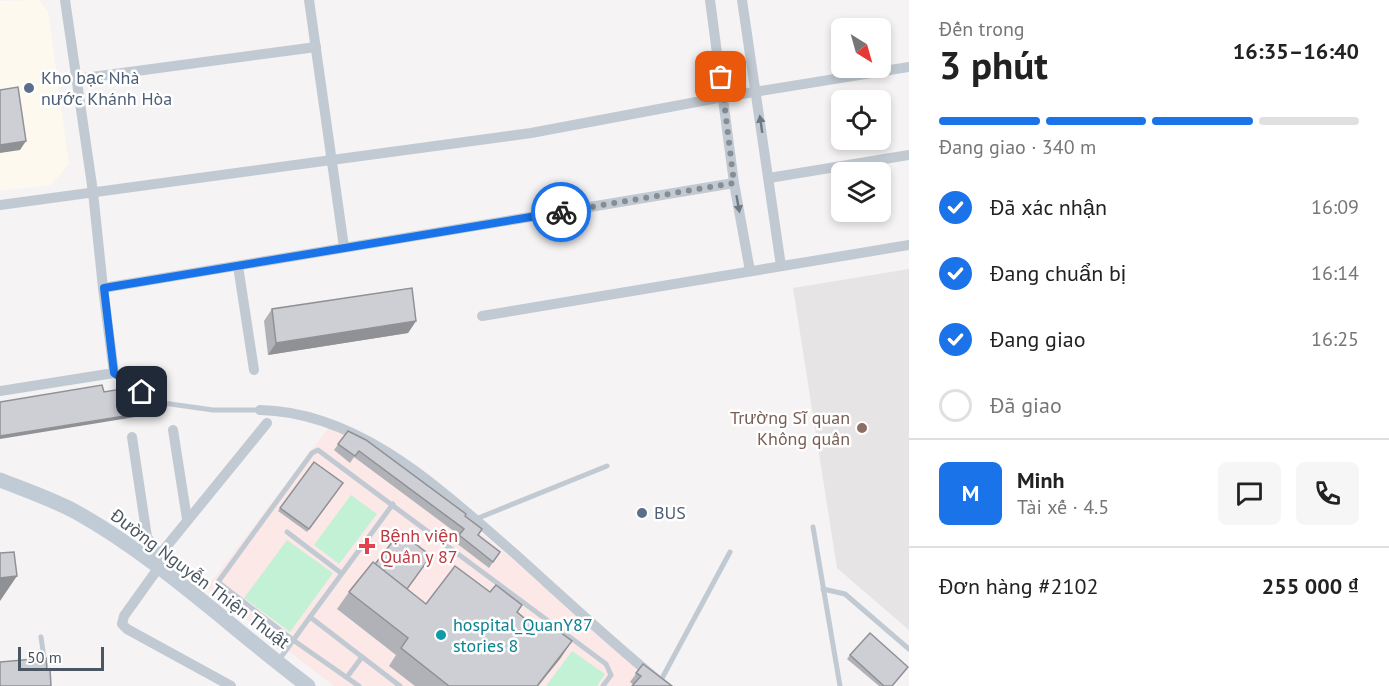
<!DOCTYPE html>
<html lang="vi">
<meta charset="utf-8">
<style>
:root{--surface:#fff;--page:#f6f6f6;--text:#222;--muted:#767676;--line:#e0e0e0;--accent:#1a73e8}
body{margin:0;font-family:"PT Sans",sans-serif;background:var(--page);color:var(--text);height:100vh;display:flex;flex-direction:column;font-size:22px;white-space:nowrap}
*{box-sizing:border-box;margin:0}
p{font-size:20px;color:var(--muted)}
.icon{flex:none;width:33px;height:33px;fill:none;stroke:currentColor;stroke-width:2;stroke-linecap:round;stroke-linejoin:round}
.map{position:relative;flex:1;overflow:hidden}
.sheet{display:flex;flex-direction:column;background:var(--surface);width:480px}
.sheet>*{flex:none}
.needle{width:39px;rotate:143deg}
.buttons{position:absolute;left:831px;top:18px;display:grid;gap:12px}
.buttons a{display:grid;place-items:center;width:60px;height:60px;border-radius:9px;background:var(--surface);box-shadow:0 3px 9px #0003;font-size:30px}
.scale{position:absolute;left:18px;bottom:15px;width:86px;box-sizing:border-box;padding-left:6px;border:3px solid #4a5661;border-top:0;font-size:16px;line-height:21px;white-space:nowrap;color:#4a5661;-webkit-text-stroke:4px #fff;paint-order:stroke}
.pin{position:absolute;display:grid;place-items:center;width:51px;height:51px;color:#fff;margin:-26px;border-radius:12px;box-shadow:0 3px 9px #0006}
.courier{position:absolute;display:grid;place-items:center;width:60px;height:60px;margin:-30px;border:4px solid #1a73e8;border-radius:50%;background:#fff;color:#222;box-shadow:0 2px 8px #0007}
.overview em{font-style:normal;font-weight:700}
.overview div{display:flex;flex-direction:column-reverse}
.overview{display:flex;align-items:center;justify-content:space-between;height:102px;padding:0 30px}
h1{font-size:39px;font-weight:700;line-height:45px}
.bar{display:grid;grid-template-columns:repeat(4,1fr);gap:9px 6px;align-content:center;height:72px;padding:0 30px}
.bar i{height:8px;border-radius:4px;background:var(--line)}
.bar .on{background:var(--accent)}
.bar p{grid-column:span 4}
.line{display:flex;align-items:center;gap:15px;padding:0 30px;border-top:2px solid var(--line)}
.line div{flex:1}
.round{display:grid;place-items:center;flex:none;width:63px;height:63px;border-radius:9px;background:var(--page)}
ol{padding:0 30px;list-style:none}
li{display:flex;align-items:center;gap:18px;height:66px}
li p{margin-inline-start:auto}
li .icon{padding:6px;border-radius:50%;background:var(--accent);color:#fff;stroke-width:4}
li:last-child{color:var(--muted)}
li i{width:33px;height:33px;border:3px solid var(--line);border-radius:50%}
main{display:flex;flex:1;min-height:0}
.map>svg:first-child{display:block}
</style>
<main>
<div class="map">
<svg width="909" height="686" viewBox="0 0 909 686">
<rect width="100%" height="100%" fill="#f5f3f3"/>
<!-- commercial -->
<path fill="#fdf9ef" d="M39,0L48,11L69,164L51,185L0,191V1Z"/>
<!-- education -->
<path fill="#e6e4e5" d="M909,269V630L837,568L793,288Z"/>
<!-- medical -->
<path fill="#fce8e6" d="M329,427L346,434L448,506L546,587L657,686H334L207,588Z"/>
<!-- green -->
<g fill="#c3f1d5">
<path d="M351,495L377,514L339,564L314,545Z"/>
<path d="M287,540L333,573L290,632L244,598Z"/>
<path d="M572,651L605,674L597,686H546Z"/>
</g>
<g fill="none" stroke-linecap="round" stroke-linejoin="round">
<!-- lane -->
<g stroke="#c1cad2" stroke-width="5">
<path d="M114,373L156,402L213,410H260"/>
<path d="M476,519L607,466"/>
<path d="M813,527L840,686"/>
<path d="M287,532L341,573"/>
<path d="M823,589L845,594L909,649"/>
<path d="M310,617L393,504"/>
<path d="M41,637L45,665"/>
<path d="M279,660L310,617L400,686"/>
<path d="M347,677L362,657"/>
<path d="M660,682L730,552"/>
<path d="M359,686L293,640L218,582L312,453L318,450L606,664L611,675L603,686"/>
</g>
<!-- street -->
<g stroke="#c1cad2" stroke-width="10">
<path d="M65,0L93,192L103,288L734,183"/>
<path d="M309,0L344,247"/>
<path d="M710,0L734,183L750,271"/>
<path d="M742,0L781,266"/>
<path d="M77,79L316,47"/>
<path d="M769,178L909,155"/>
<path d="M0,205L531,133L723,97L909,67"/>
<path d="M238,266L254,370"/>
<path d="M482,316L909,245"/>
<path d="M0,391L114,373L103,288"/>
<path d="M260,410C361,412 442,491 514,553C564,598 613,644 665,686"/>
<path d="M173,430L187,519"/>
<path d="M132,437L147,537L159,555"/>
<path d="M153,563L267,423"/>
<path d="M159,567L124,616L122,624L127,629L231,686"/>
</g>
<!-- secondary -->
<path stroke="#c1cbd6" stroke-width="15" d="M0,480C25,490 52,499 76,512C160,559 231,628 308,686"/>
</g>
<!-- wall -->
<g fill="#b0b2b7">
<path d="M272,309L416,321L408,333L268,355L264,321Z"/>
<path d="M348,431L465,516L478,535L500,552L489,568L455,542L459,535L354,457L350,463L334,450Z"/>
<path d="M314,462L343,483L307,532L278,511Z"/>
<path d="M407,589L426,604L490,592L522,605L517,613L541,632L572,641L538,686H415L389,666L396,655L337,609L349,592Z"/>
<path d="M850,655L893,686H879L847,659Z"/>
<path d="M643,664L672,686L634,685L630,682Z"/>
</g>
<!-- shaded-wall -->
<g fill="#909195">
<path d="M26,141L20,150L0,153V145Z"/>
<path d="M416,321L408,333L268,355L276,343Z"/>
<path d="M137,414L135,417L0,439V436Z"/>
<path d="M17,576L0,601V578Z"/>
<path d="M572,641L560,659L538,686H537Z"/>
</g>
<!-- building -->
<g fill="#cdcfd5" stroke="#909195" stroke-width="1.5">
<path d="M18,87L26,141L0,145V90Z"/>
<path d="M412,288L416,321L276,343L272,309Z"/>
<path d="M102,385L104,392L127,388L130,403L135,402L137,414L0,436V402Z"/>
<path d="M348,431L366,440L466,514L465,516L482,529L478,535L500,552L493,562L459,535L464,529L359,451L355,456L338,444Z"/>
<path d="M314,462L343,483L309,529L280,508Z"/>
<path d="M400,532L431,556L407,589L375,564Z"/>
<path d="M14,552L17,576L0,578V553Z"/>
<path d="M373,562L426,604L455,566L490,592L496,585L522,605L517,612L541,632L548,623L572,641L537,686H449L401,648L408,638L349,592Z"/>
<path d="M870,633L908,667L892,686H884L850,655Z"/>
<path d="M46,658L47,670L50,669L51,686H0V662Z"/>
<path d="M643,664L672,686H632L641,676L636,673Z"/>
</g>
<!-- one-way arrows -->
<defs><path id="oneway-solid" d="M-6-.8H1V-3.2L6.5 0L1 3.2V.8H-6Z" transform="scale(1.5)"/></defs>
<g fill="#6e7983">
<use href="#oneway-solid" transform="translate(761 124) rotate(-98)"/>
<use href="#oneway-solid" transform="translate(738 204) rotate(80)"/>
</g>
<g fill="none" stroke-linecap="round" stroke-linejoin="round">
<!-- done -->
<path stroke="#868d94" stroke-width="6" stroke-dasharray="0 10.8" d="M561,212L734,183L721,77"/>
<!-- route -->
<path stroke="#1a73e8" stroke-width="8" d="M142,392L114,373L104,288L561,212"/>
</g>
<!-- markers -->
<g fill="#5c6f8a" stroke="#fff" stroke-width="2">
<circle cx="29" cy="88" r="6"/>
<circle cx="642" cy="513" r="6"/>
</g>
<circle fill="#8d6e63" stroke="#fff" stroke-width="2" cx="862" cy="428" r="6"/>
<path fill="#e0444e" stroke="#fff" stroke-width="2" d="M364 537h6v6h6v6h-6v6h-6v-6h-6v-6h6z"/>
<circle fill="#0f9aa8" stroke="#fff" stroke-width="2" cx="441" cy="635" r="6"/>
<g text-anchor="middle" stroke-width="5" stroke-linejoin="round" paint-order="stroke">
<!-- service labels -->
<g font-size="18" fill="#4e5e75" stroke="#fff" text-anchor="start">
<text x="41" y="84">Kho bạc Nhà<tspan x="41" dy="21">nước Khánh Hòa</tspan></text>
<text x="654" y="519">BUS</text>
</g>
<!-- education labels -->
<g font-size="18" fill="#785e54" stroke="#fff" text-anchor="end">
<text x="850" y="424">Trường Sĩ quan<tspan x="850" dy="21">Không quân</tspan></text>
</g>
<!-- health labels -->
<g font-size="18" fill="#be3a42" stroke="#fff" text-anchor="start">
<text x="380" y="542">Bệnh viện<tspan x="380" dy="21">Quân y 87</tspan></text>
</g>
<!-- street labels -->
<g font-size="18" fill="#4a5661" stroke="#fff">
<text transform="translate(200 579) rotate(37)" y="6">Đường Nguyễn Thiện Thuật</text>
</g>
<!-- culture labels -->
<g font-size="18" fill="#0d838f" stroke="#fff" text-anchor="start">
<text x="453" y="631">hospital_QuanY87<tspan x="453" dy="21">stories 8</tspan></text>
</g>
</g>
</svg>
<div class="buttons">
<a><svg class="needle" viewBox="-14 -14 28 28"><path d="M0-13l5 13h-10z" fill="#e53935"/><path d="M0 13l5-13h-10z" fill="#767676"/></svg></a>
<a><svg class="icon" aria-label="locate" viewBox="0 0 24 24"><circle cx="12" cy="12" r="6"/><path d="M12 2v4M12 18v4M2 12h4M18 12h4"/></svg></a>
<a><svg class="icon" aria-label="layers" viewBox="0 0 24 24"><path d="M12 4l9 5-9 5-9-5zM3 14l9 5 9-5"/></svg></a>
</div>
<div class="scale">50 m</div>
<div class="pin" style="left:721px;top:77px;background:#ea580c"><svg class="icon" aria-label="bag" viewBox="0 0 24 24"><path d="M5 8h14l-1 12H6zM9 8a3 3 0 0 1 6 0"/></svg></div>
<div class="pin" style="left:142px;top:392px;background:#1f2937"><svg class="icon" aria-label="home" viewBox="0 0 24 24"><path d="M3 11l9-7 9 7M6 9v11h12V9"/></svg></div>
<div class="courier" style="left:561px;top:212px"><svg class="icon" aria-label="bike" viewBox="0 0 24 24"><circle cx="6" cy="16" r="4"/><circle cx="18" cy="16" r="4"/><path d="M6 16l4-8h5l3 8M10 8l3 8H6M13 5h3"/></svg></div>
</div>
<section class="sheet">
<div class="overview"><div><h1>3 phút</h1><p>Đến trong</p></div><em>16:35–16:40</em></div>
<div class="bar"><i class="on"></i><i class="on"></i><i class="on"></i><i></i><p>Đang giao · 340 m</p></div>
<ol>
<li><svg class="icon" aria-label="check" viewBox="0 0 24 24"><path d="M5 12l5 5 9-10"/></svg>Đã xác nhận<p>16:09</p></li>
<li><svg class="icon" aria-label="check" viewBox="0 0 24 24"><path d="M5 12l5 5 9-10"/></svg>Đang chuẩn bị<p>16:14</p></li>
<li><svg class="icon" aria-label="check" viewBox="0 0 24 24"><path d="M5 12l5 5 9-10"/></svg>Đang giao<p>16:25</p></li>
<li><i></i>Đã giao</li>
</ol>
<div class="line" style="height:108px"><b class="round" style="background:var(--accent);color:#fff">M</b><div><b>Minh</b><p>Tài xế · 4.5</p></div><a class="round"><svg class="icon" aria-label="chat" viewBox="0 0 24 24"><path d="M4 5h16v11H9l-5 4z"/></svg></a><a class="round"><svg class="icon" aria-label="phone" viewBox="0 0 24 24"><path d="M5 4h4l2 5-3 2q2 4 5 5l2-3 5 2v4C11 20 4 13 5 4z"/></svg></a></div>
<div class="line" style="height:78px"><div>Đơn hàng #2102</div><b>255 000 ₫</b></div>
</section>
</main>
